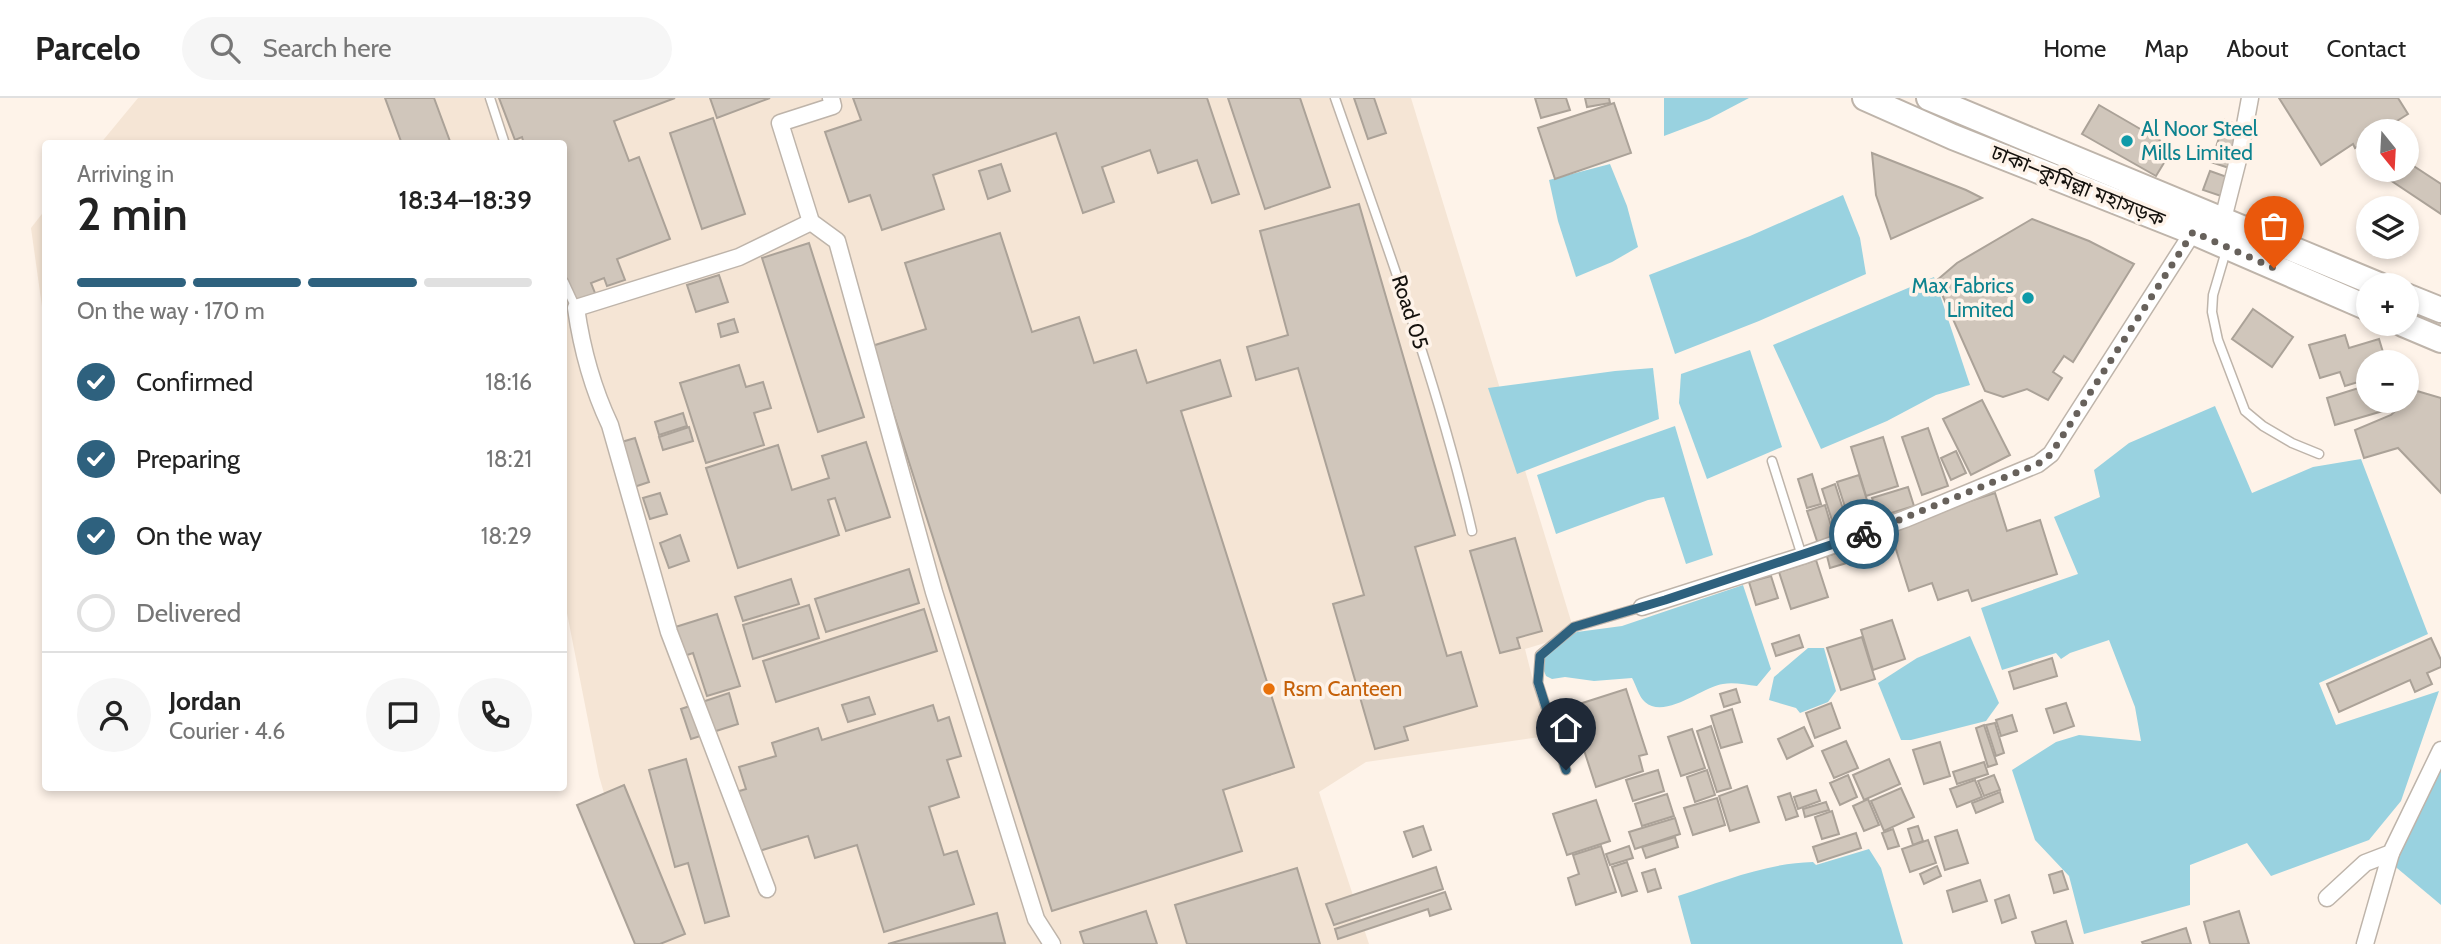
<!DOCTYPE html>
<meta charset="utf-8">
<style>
:root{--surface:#fff;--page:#f6f6f6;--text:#222;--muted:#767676;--line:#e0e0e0;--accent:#2e617e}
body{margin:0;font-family:Cabin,"Noto Sans Bengali",sans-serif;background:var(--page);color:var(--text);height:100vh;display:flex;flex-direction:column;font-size:26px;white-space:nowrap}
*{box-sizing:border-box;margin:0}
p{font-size:23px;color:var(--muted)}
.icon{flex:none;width:38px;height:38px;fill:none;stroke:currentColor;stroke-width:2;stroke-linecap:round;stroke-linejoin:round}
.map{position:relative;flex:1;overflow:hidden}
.sheet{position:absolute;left:42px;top:42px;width:525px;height:651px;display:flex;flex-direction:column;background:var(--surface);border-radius:7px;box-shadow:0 4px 10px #0003}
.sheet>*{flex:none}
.needle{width:46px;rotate:162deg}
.controls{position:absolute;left:2356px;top:21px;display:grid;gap:14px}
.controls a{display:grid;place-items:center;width:63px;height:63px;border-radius:50%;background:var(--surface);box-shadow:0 4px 10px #0003;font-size:35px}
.pin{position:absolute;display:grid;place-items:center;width:60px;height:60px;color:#fff;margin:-72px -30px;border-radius:50% 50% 50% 0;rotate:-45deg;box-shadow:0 0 7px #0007}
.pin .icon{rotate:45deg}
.courier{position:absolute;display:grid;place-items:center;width:70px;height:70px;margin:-35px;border:5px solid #2e617e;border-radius:50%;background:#fff;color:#222;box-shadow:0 2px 9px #0007}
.head em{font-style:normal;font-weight:600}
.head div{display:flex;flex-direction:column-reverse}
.head{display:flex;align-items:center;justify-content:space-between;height:119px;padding:0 35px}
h1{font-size:46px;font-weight:600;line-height:52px}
.bar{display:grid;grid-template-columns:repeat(4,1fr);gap:10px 7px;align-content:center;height:84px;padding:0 35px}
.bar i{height:9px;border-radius:5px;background:var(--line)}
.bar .active{background:var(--accent)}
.bar p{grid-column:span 4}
.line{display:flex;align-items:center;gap:18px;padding:0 35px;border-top:2px solid var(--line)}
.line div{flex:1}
.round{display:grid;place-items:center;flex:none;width:74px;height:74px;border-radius:37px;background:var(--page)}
ol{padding:0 35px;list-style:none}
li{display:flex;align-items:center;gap:21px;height:77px}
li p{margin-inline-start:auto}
li .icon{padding:7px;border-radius:50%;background:var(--accent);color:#fff;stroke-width:4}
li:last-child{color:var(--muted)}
li i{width:38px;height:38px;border:4px solid var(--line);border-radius:50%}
header{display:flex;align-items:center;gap:42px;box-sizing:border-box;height:98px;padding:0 35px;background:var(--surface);border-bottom:2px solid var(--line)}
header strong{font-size:33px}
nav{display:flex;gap:38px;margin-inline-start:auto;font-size:24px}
.search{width:490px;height:63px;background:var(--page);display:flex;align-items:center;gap:18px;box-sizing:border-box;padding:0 24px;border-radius:38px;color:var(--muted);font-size:26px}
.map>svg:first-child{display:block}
</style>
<header>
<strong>Parcelo</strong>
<div class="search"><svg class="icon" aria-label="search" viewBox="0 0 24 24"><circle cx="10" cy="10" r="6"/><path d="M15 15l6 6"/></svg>Search here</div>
<nav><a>Home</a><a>Map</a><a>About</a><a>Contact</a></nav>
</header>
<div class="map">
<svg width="2441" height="846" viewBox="0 0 2441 846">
<rect width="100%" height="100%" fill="#fef3e9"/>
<!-- built -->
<g fill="#f5e5d5">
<path d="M138,0H1411L1575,536L1525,551L1547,638L1366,664L1319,694L1369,846H648L599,678L564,500V46H100Z"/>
<path d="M45,112V230L31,130Z"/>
</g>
<!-- water -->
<g fill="#99d2e0">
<path d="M1664,0H1749L1709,21L1664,38Z"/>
<path d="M1610,66L1627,108L1638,149L1612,164L1576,179L1558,123L1549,82Z"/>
<path d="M1843,97L1860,140L1866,176L1759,223L1675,256L1649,177L1750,138Z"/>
<path d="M1934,179L1970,287L1936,297L1887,323L1821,351L1773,247Z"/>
<path d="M1750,252L1782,349L1707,381L1679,305L1681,276Z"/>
<path d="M1653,270L1659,321L1517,376L1488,290L1615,273Z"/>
<path d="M2215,308L2252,395L2313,369L2361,361L2428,536L2319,585L2336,627L2439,593L2401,703L2369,742L2271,778L2247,745L2190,767V807L2084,836L2069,778L2035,742L2012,672L2056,644L2079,637L2141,643L2135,609L2109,542L2070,555L2061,561L2056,555L2002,572L1981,510L2078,476L2054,419L2100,399L2094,372L2129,345Z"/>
<path d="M1675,328L1713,457L1686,466L1664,399L1648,402L1556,436L1537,377Z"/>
<path d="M1743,487L1771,571L1757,588C1746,587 1734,584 1723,586C1704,588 1665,622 1645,604C1639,599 1636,587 1632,580L1594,583L1565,579L1552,581L1546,578L1542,568L1548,549L1577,534L1622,528Z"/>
<path d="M1970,538L1999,605L1986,623L1911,642H1901L1878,585L1917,560Z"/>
<path d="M1808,550H1824L1836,593L1828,604L1800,615L1796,610L1769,602L1774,579Z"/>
<path d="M2441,664V807L2391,765Z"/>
<path d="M1869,751L1881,770L1903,846H1691L1678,798C1721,784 1767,765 1813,764L1816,767Z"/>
</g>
<!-- building -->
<g fill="#d0c6bb" stroke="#aba298" stroke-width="2">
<path d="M385,0H434L451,46H402Z"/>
<path d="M499,0H675L614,23L629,63L639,59L670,141L617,161L625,182L607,188L604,180L591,185L597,200L566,211L564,203V46H524L522,39L515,42Z"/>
<path d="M710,0H770L717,20Z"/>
<path d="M853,0H1207L1239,96L1212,105L1197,62L1158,75L1150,52L1102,69L1114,104L1083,115L1056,35L933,77L944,111L882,132L870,97L849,104L825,34L861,22Z"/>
<path d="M1228,0H1300L1330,89L1265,111Z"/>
<path d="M1354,0H1374L1386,35L1368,41Z"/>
<path d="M1535,0H1566L1570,12L1541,20Z"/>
<path d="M1585,0H1609L1610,5L1587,9Z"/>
<path d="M2279,0H2398L2408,16L2381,33H2368V42L2355,50L2353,46L2321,67Z"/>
<path d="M1614,5L1631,55L1555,81L1538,30Z"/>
<path d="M2099,7L2173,50L2156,78L2082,36Z"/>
<path d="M713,20L745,116L702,131L670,35Z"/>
<path d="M2225,22L2243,29L2229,70L2211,64Z"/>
<path d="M1872,55L1966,92L1982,100L1891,141L1876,97Z"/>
<path d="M2406,63L2441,86V116L2381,76L2383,72H2406Z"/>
<path d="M1001,66L1010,93L988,101L979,73Z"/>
<path d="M2210,73L2230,80L2224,99L2203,92Z"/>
<path d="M1359,106L1455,437L1415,449L1447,558L1461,554L1477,608L1404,629L1408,642L1375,651L1333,506L1364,497L1298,270L1256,282L1247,249L1288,237L1260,133Z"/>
<path d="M2032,121L2089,143L2134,166L2073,264L2064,258L2053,274L2062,280L2048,302L2027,291L2003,299L1985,293L1936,183L1957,165Z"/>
<path d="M1000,135L1032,234L1079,219L1094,265L1136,252L1147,285L1220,262L1231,298L1181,313L1294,669L1223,692L1242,753L1052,813L872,248L926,231L905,165Z"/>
<path d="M809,145L864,319L818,334L762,160Z"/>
<path d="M719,177L728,204L696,214L687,187Z"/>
<path d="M2253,211L2293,239L2272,269L2232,241Z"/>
<path d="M734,221L738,234L721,239L718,226Z"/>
<path d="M2345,237L2349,250L2379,241L2386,264H2368V281L2345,288L2340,274L2320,280L2309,247Z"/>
<path d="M739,267L746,289L763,284L771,310L754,315L764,347L706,365L680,285Z"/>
<path d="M2368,287V303H2390L2393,310L2335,327L2327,300Z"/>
<path d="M2417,293L2441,300V395L2398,350L2364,360L2355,332L2391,317Z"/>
<path d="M1982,302L2010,357L1971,377L1943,321Z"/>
<path d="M683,315L687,328L659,337L655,324Z"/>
<path d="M689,329L693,343L663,352L659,339Z"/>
<path d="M1928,330L1948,388L1922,397L1902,339Z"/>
<path d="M1883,339L1898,388L1866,398L1851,349Z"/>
<path d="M635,340L649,384L622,393L608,348Z"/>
<path d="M866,344L890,419L846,433L835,400L828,402L839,437L738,470L706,370L778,347L792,392L829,380L822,358Z"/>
<path d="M1956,353L1966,375L1951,382L1941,360Z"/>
<path d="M1812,376L1821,406L1807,410L1798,381Z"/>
<path d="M1859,377L1874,424L1852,431L1837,384Z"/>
<path d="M1835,386L1850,433L1837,438L1822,391Z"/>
<path d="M1908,389L1914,408L1878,419L1872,400Z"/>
<path d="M660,395L667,416L650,421L643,400Z"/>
<path d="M1995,395L2007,433L2040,422L2057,476L1972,503L1968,492L1938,502L1932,485L1909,493L1889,429Z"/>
<path d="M1825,407L1835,441L1818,446L1807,413Z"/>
<path d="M680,437L689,463L669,470L660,445Z"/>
<path d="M1515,440L1542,533L1517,540L1520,550L1500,555L1470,453Z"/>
<path d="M1846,452L1850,464L1830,470L1827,458Z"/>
<path d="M1816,462L1828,499L1791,511L1779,474Z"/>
<path d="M909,471L919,505L826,534L815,501Z"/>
<path d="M1771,478L1778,500L1756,507L1749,484Z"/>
<path d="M791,481L799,506L743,523L735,499Z"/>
<path d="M809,507L819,540L753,561L743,527Z"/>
<path d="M924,511L937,553L776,604L763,563Z"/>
<path d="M717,516L740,588L707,598L693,555L678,560L669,531Z"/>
<path d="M1892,522L1905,561L1873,572L1861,532Z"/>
<path d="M1799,537L1803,549L1776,558L1772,546Z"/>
<path d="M1862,539L1875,581L1841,592L1827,550Z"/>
<path d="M2431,540L2441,562V569L2427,575L2432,586L2415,594L2410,582L2339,614L2327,586Z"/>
<path d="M2052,560L2057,578L2014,591L2009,574Z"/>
<path d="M1626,591L1647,656L1639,658L1643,673L1596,689L1570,609Z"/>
<path d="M1736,591L1740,604L1724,609L1720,596Z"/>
<path d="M729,595L738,626L691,641L681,611Z"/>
<path d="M869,599L875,616L848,624L842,607Z"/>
<path d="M1831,605L1840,630L1815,640L1806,615Z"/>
<path d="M2066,605L2074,628L2054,635L2046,611Z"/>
<path d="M933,607L938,623L949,619L961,658L947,662L959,699L929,709L944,757L957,753L974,806L884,834L857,747L815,760L808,738L756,754L736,694L746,691L739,669L776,658L772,645L818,630L822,642Z"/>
<path d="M1732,611L1742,644L1721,650L1711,618Z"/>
<path d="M2012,617L2017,633L2001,638L1996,622Z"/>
<path d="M1995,625L2004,655L1996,658L1986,627Z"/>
<path d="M1984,627L1997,666L1988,669L1976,630Z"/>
<path d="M1711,628L1731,690L1717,694L1697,633Z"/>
<path d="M1804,629L1813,648L1787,661L1778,641Z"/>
<path d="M1692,631L1705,670L1681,678L1668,639Z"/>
<path d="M1846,643L1858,670L1834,680L1822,653Z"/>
<path d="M1940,644L1950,678L1924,686L1913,652Z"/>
<path d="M686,661L729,818L705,825L688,765L675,769L649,672Z"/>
<path d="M1889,661L1900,686L1864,702L1853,677Z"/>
<path d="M1984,664L1988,676L1957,686L1953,674Z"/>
<path d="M1658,672L1664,693L1633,703L1626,682Z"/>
<path d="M1707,672L1715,697L1695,704L1687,679Z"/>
<path d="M1848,677L1857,699L1840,707L1830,685Z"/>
<path d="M1994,677L2000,692L1984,698L1978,683Z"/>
<path d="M1975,682L1982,699L1957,709L1950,691Z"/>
<path d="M624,687L685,836L660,846H635L577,707Z"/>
<path d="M1747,688L1759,724L1730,733L1719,698Z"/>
<path d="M1901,690L1914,719L1884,733L1871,703Z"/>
<path d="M1816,692L1820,703L1798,711L1794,699Z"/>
<path d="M2000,694L2003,704L1976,715L1972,705Z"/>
<path d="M1790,695L1798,718L1786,722L1778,699Z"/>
<path d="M1667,696L1674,718L1642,728L1635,706Z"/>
<path d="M1717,700L1725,727L1693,737L1684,710Z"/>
<path d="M1868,701L1879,727L1864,733L1853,708Z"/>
<path d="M1596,702L1610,743L1567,757L1553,716Z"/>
<path d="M1826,704L1829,712L1805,719L1803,711Z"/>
<path d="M1832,713L1839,736L1822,741L1815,719Z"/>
<path d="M1675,720L1680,736L1635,751L1629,734Z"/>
<path d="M1423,728L1431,752L1413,759L1404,734Z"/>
<path d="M1918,728L1923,743L1913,747L1908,731Z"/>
<path d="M1893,731L1899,748L1888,751L1882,735Z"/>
<path d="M1957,732L1968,765L1945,772L1935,739Z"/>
<path d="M1856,735L1861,750L1818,764L1813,749Z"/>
<path d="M1675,739L1678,749L1646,760L1642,749Z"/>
<path d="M1928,742L1936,765L1910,774L1902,751Z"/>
<path d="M1601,748L1616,794L1576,807L1568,780L1579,776L1573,757Z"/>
<path d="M1629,748L1633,760L1610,767L1606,756Z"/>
<path d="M1627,764L1637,793L1622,798L1612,769Z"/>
<path d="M1937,768L1941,778L1924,786L1920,776Z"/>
<path d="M1436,769L1443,791L1334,827L1326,806Z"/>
<path d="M1297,770L1320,846H1187L1175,807Z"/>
<path d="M1655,771L1661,790L1648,794L1642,775Z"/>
<path d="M2062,773L2068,791L2054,795L2049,777Z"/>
<path d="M1980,782L1987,803L1953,814L1947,793Z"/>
<path d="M1445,794L1451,811L1430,818L1428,811L1338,841L1335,831Z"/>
<path d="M2009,797L2016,820L2002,825L1995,802Z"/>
<path d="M1146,813L1157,846H1084L1080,834Z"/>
<path d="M2239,813L2249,846H2210L2204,824Z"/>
<path d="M997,815L1005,845L888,846Z"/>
<path d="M2066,823L2073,846H2036L2032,834Z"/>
<path d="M2186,830L2191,846H2143L2142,844Z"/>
</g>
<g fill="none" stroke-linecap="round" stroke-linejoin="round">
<defs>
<g id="service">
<path d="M490,0L505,46"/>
<path d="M1335,0C1385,143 1438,285 1472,433"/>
<path d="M2226,153L2213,197L2212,214L2218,242L2245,313L2263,328L2292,345L2319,356"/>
<path d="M564,184L576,210"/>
<path d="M1772,363L1802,458"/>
<path d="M1566,672L1538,585L1540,557L1574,529L1642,509"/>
</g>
<g id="minor">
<path d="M831,0L833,8L780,25L811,124L837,143L934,494L1036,821L1052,846"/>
<path d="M2223,121L2240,54L2250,0"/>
<path d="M1642,509L1802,458L1905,421L2038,366L2051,356L2193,134"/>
<path d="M767,791L669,534L610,327C592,289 582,252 576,210L739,159L811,124"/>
<path d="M2327,800L2365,765L2391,755L2441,652"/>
<path d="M2365,846L2391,755"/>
</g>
<g id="trunk">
<path d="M1865,0L1953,39L2193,134L2368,210"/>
<path d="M1929,0L2379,187"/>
<path d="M2406,198L2441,212"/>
<path d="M2403,226L2441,242"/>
</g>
</defs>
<!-- service casing -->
<use href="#service" stroke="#beb4aa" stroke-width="11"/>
<!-- minor casing -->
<use href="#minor" stroke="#beb4aa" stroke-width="19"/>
<!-- trunk casing -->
<use href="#trunk" stroke="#beb4aa" stroke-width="28"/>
<!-- service -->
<use href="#service" stroke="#fff" stroke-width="8"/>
<!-- minor -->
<use href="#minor" stroke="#fff" stroke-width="16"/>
<!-- trunk -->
<use href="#trunk" stroke="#fff" stroke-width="24"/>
</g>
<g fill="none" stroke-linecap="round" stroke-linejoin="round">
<!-- done -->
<path stroke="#67615b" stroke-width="7" stroke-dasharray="0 12.6" d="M1864,436L2038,366L2051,356L2193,134L2274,170"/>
<!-- route -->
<path stroke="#2e617e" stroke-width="9" d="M1566,672L1538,584L1540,558L1574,529L1665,502L1864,436"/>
</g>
<!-- markers -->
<g fill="#0f9aa8" stroke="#fef3e9" stroke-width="2.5">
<circle cx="2127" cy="43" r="7"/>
<circle cx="2028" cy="200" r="7"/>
</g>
<circle fill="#e8710a" stroke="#fef3e9" stroke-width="2.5" cx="1269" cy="591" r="7"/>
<g text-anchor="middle" stroke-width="7" stroke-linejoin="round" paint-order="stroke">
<!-- culture labels -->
<g font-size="21" fill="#0d838f" stroke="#fef3e9" text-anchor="start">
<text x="2141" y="38">Al Noor Steel<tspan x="2141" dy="24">Mills Limited</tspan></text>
<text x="2014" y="195" text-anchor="end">Max Fabrics<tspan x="2014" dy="24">Limited</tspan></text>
</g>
<!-- street labels -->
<g font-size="21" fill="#15120e" stroke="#fef3e9">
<text transform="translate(2078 88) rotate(22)" y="7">ঢাকা–কুমিল্লা মহাসড়ক</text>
<text transform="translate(1410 214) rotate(72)" y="7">Road 05</text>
</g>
<!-- food labels -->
<g font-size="21" fill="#c56008" stroke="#fef3e9" text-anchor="start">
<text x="1283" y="598">Rsm Canteen</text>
</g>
</g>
</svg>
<div class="controls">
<a><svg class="needle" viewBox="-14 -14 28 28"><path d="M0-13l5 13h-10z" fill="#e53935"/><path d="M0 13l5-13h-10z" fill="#767676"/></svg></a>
<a><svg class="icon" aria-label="layers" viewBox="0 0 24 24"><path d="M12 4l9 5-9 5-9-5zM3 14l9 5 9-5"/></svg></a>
<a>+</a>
<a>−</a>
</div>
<div class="pin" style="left:2274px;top:170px;background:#ea580c"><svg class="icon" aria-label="bag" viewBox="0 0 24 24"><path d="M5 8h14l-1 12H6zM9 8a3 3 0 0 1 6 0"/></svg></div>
<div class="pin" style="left:1566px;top:672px;background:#1f2937"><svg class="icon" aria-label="home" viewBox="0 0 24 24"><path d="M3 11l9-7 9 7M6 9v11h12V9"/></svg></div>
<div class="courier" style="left:1864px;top:436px"><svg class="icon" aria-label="bike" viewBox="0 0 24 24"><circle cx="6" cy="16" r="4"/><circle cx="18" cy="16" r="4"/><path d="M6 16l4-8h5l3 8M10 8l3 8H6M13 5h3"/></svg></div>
<section class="sheet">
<div class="head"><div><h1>2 min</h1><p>Arriving in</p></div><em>18:34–18:39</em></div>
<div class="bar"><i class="active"></i><i class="active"></i><i class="active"></i><i></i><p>On the way · 170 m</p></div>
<ol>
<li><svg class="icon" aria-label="check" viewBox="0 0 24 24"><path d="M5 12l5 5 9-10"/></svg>Confirmed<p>18:16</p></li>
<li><svg class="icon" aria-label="check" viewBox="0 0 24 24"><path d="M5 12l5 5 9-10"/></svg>Preparing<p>18:21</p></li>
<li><svg class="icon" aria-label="check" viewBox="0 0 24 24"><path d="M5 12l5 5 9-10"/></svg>On the way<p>18:29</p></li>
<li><i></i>Delivered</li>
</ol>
<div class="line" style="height:126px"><a class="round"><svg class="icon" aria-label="person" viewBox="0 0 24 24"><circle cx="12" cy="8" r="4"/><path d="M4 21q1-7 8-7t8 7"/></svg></a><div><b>Jordan</b><p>Courier · 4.6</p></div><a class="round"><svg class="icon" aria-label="chat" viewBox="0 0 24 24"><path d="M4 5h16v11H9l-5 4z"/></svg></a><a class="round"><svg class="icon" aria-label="phone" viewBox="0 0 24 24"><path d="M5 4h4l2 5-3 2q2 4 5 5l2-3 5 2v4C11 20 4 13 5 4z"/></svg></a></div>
</section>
</div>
